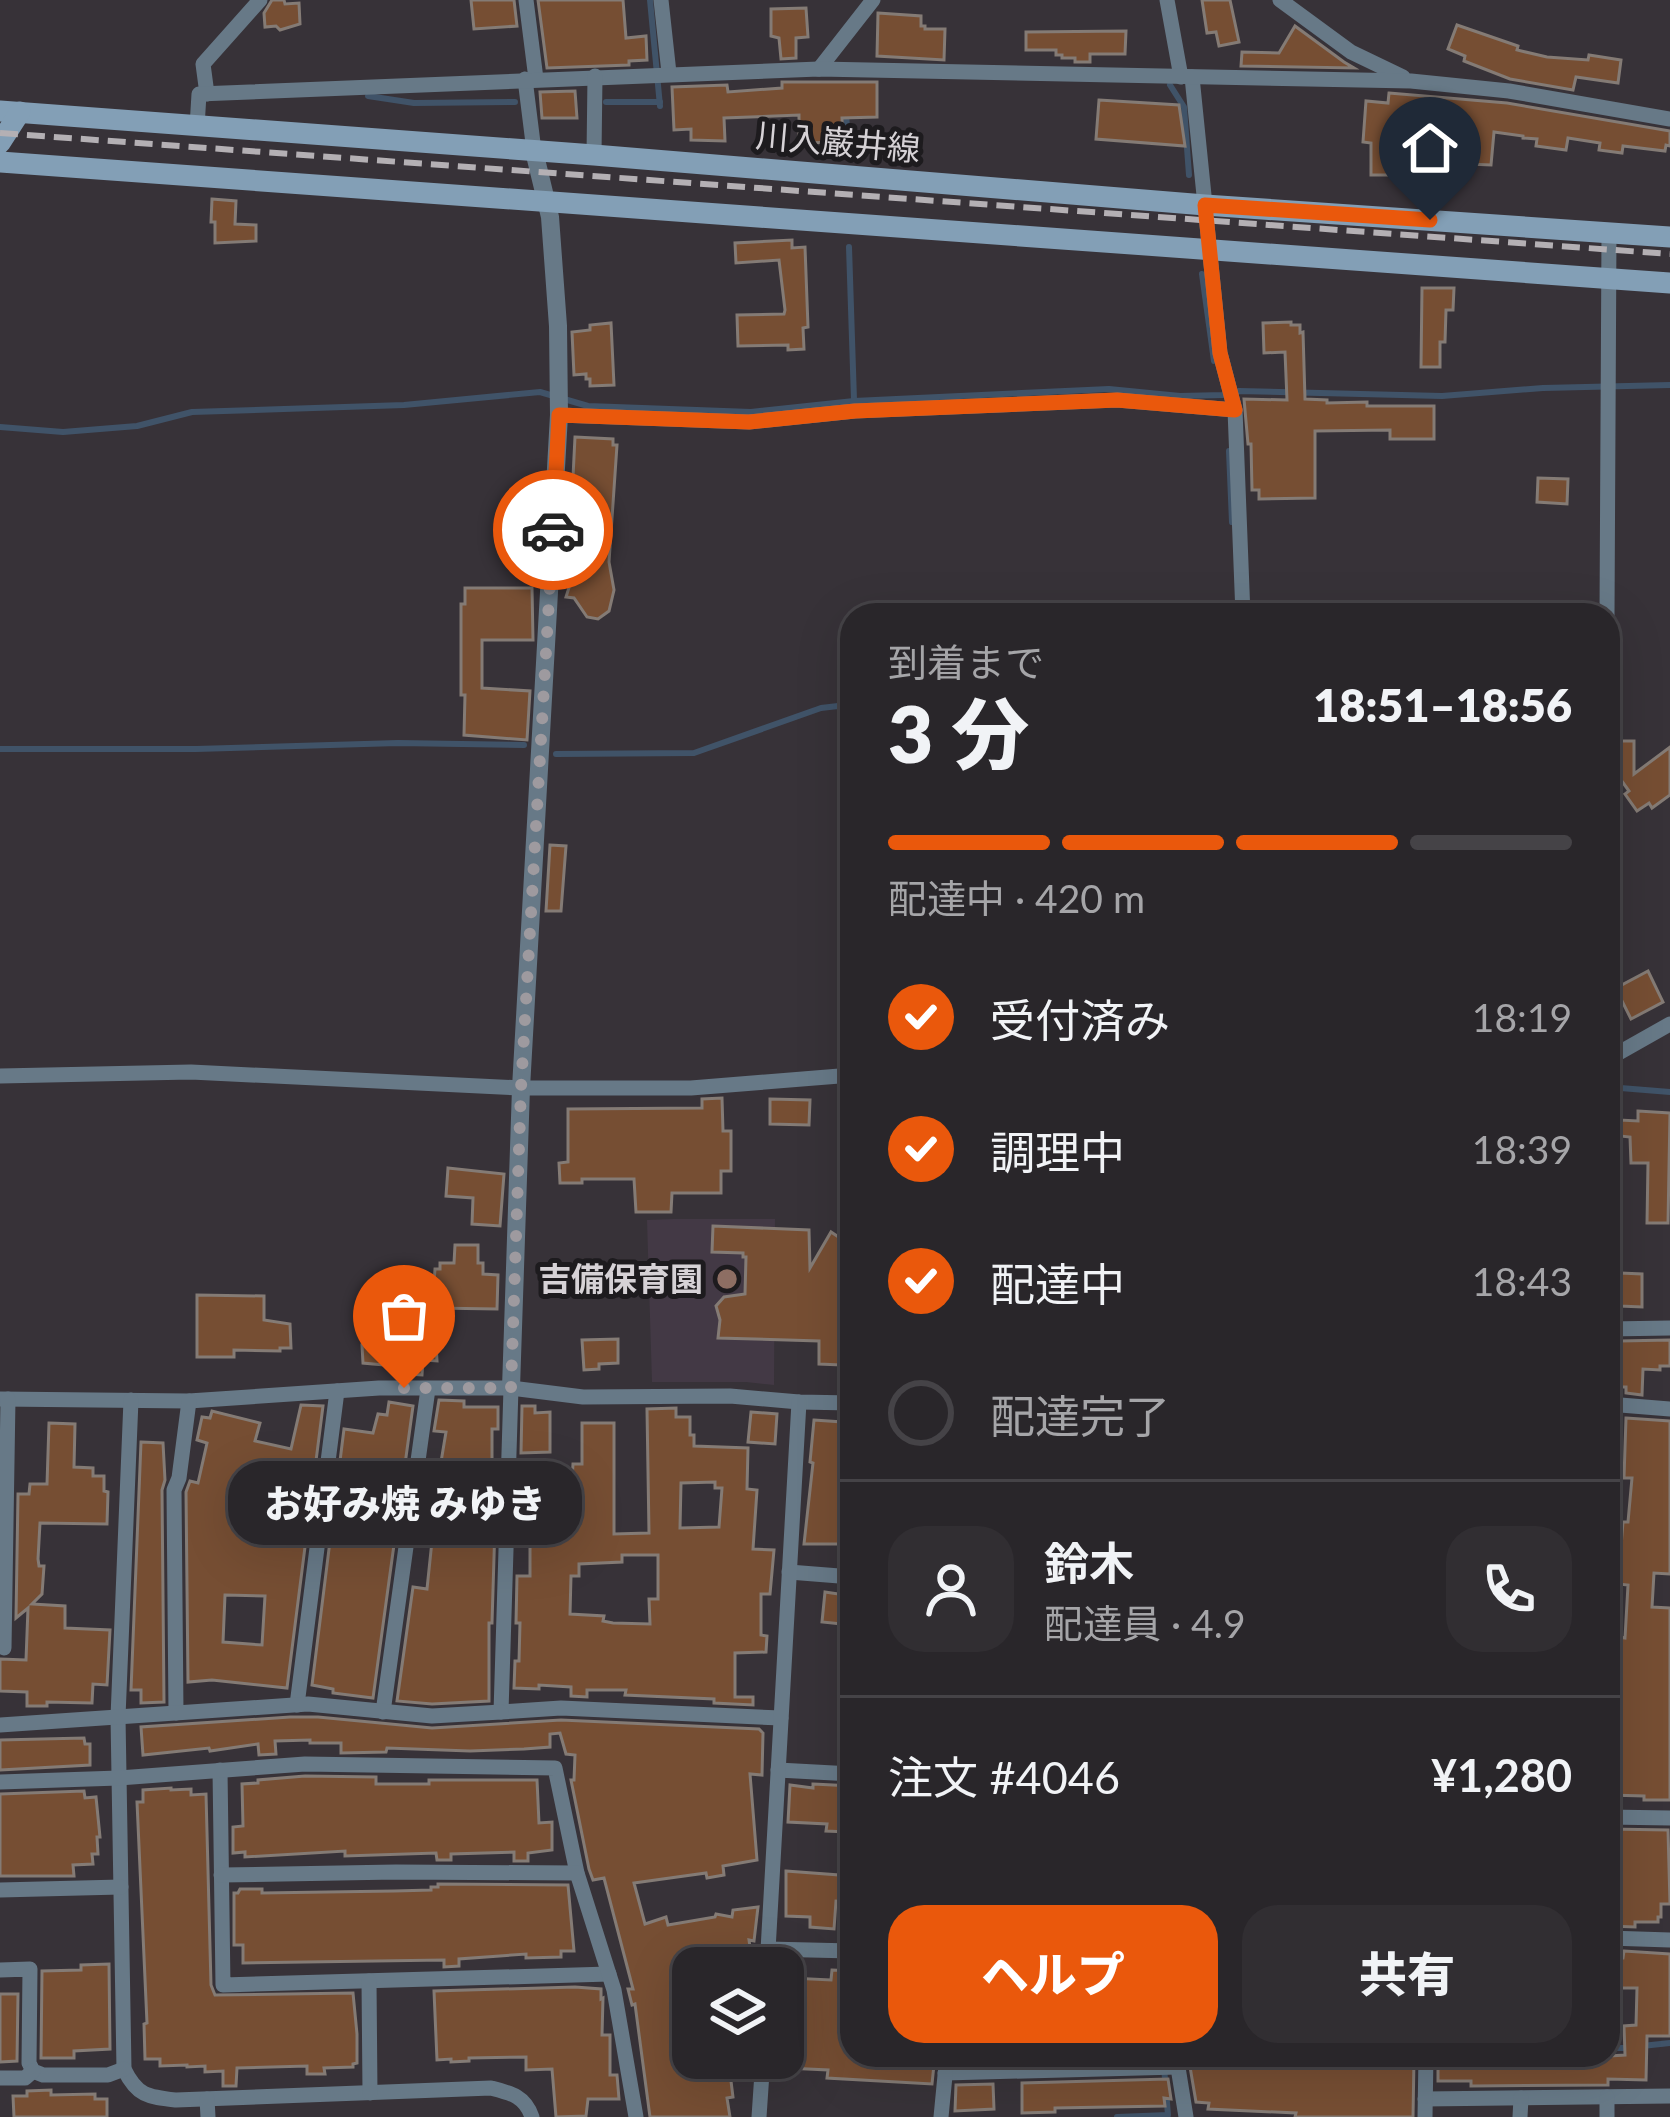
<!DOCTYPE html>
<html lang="ja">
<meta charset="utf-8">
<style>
:root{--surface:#29262a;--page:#312e32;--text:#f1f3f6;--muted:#a5a5a8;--line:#454347;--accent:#ea580c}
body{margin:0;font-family:Lato,"Noto Sans JP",sans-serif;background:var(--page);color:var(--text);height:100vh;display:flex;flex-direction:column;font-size:45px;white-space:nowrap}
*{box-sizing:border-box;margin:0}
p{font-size:39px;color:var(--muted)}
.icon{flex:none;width:66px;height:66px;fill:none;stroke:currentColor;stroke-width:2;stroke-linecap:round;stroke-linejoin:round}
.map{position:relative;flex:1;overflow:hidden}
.details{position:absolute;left:840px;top:603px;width:780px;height:1464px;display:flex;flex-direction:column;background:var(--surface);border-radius:36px;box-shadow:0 12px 48px #0002,0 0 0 3px var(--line)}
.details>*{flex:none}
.fabs{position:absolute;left:672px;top:1947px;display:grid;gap:24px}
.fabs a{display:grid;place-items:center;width:132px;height:132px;border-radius:24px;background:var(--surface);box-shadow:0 12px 48px #0002,0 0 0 3px var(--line);font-size:60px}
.pin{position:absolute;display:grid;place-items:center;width:102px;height:102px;color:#fff;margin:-123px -51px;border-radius:50% 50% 50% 0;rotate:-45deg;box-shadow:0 0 12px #0007}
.pin .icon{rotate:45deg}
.courier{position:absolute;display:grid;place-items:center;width:120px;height:120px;margin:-60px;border:9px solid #ea580c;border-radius:50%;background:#fff;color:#222;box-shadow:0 3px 15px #0007}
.bubble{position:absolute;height:84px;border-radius:36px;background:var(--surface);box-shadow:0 12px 48px #0002,0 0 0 3px var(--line);font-size:39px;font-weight:800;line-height:84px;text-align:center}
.headline em{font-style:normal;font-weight:800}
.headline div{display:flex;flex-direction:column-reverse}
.headline{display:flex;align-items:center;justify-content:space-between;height:204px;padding:0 48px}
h1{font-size:78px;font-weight:800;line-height:90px}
.bar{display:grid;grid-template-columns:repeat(4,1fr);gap:18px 12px;align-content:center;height:144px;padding:0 48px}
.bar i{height:15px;border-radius:9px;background:var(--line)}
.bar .current{background:var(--accent)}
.bar p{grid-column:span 4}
.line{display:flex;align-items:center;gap:30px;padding:0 48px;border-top:3px solid var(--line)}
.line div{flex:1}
.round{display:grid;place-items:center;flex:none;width:126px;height:126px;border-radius:36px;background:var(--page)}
ol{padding:0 48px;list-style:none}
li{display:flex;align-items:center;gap:36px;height:132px}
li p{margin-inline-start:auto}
li .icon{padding:12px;border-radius:50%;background:var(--accent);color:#fff;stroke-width:4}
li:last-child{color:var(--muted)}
li i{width:66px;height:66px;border:6px solid var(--line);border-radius:50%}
.cta{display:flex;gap:24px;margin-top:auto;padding:24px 48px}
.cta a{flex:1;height:138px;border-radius:36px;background:var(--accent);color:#fff;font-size:48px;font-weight:800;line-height:138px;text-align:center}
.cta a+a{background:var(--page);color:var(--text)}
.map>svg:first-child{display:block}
</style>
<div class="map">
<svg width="1670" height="2117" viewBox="0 0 1670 2117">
<rect width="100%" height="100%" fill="#373238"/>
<!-- built -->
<path fill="#433945" d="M673,1219H775L774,1385L746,1382H652L647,1220Z"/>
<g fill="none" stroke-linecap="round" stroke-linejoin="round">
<!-- stream -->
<g stroke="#405368" stroke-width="6">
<path d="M650,0L660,106"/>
<path d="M1170,85L1184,107L1189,175"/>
<path d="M368,96L414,103L515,102"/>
<path d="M606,102H660"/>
<path d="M846,110L848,151"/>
<path d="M849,247L854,400"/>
<path d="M1202,274L1214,361"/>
<path d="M0,427L63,432L137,426L192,412L404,405L540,392L588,406L751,412L854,401L1109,389L1180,396L1224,395L1239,391L1442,396L1543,388L1670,385"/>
<path d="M1229,451L1232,522"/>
<path d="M0,749H196L398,743L524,745"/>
<path d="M556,754L694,753L821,708L838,706L852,708"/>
<path d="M1608,1087L1670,1092"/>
<path d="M1642,2046L1670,2043"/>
<path d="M1608,2048H1628"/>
<path d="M1117,2117L1168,2115L1163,2055"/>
</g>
</g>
<!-- building -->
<g fill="#764e33" stroke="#847b75" stroke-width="3" fill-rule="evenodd">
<path d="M272,0H284L285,4L299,3L300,24L280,30L276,26L265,27L264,13Z"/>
<path d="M471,0H514L517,26L474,29Z"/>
<path d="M538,0H623L626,38L646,36L647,60L629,61V65L547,68Z"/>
<path d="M1202,0H1230L1239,42L1219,46L1216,32L1207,33Z"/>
<path d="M806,8L808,37L796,38V58L781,59L779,38L771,36V9Z"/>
<path d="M878,13L921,16V26H925V29H945L944,60L877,56Z"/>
<path d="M1457,25L1518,46L1517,50L1547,57L1588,60L1589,55L1621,60L1618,83L1576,77L1573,90L1510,79L1464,61L1465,56L1448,49Z"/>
<path d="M1295,26L1344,62L1354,68L1241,66L1242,52L1279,53Z"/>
<path d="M1126,31L1125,54H1090V62H1075V58H1062V55H1056V50H1026V32Z"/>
<path d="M782,82H877V117L842,118L843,142L803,143V135H799V115L724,118L725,141L691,140V129L674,130L672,87L727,85L728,92L782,88Z"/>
<path d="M575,91L577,118H542L540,92Z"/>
<path d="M1389,93L1507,103L1670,131V146L1666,145L1665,151L1623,146L1622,153L1599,150L1600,143L1568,138L1566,150L1536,146L1537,139L1523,138V136L1494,132L1491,165L1468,164V130L1404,125L1405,175H1371V143L1363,142L1366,101L1388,103Z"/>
<path d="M1099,100L1179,105L1185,146L1096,139Z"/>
<path d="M212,199L236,201L235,224L256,225V241L215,243V222H211Z"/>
<path d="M792,240V248L805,247L808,327L803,328L804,349L788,350V345L738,346L737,315L784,314L785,310L779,260L736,263L735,243Z"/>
<path d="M1422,288H1454L1453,310H1446L1445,342H1440V367H1421Z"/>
<path d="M1291,322V325H1300V333L1303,332L1305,399L1327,400V403L1367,402V406H1434V439H1390V430L1315,431V498L1259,499V490H1252L1251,444H1248L1244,399L1287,400L1285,352L1264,353L1263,323Z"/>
<path d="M611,323L614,385L590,386V379H586V374L574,375L572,332L590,330V325Z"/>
<path d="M575,437L613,439V445H617L609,562L614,590L609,611L598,619L587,617L574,598L566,597L578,559L580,518L571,517Z"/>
<path d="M1538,478L1568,479L1567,504L1537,502Z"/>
<path d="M465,588H532L533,640H482V688L530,691L527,740L464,735L465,695H461V604H465Z"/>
<path d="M1616,741H1634V774L1670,747V795L1652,808L1649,803L1637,811L1625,794L1629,791L1616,773Z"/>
<path d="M550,845L566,846L561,911H546Z"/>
<path d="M1648,971L1663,1002L1631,1019L1620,997V986Z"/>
<path d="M722,1098L723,1131H731V1171H721V1193H672L671,1212H636L634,1179H582V1183H560L559,1163L568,1162V1109L702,1108V1099Z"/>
<path d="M770,1099L810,1100L809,1125L770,1124Z"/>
<path d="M1638,1111L1670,1113L1668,1223H1647L1648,1163H1631L1630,1137L1620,1136V1120L1638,1121Z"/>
<path d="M448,1168L504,1174L500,1226L472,1224L473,1198L446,1196Z"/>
<path d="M713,1226L809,1230L810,1268L831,1232L852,1246V1263L842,1259L843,1322H852V1358L841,1359V1365L819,1364V1341L718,1338L720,1320L716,1306L724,1297L745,1294L746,1257H743V1253L712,1252Z"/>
<path d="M455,1245H478V1263H483V1274L498,1275L497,1309L434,1308L437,1361L423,1360L422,1375L407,1374V1367L363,1363L362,1345H365L368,1336L412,1339L379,1316L388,1304H404V1287H407V1282L434,1283L435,1269H440V1263H454Z"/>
<path d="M1620,1273L1642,1274V1307L1620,1306Z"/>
<path d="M197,1295L264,1296V1320L290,1324L291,1348H280V1351L234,1350V1357H197Z"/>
<path d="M618,1339V1363L599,1364V1369L584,1370L582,1340Z"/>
<path d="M1670,1340V1366H1660V1370L1643,1369L1642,1395L1626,1393V1387H1621L1620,1341Z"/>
<path d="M439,1400L464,1401V1407H498V1429H492V1492H496L492,1623H489V1701L432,1704L397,1701L413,1587L427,1589L432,1541L419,1540L430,1460L441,1462L446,1432L434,1431Z"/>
<path d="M389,1402L413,1406L373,1698L333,1693V1689L312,1685L344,1429L373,1433L378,1414L387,1415Z"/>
<path d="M301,1405L323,1406L287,1688L212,1680L188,1682L186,1492L190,1481L198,1483L207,1443L197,1440L202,1417L210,1418L212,1411L260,1423L255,1441L291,1449ZM225,1595L265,1596L262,1645L223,1642Z"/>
<path d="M522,1406H535V1413L550,1412V1452L521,1453Z"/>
<path d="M676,1408V1417H690V1435H694V1446L748,1448L747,1489L757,1490L753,1549L774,1550L770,1594H761V1635L767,1636L766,1652L735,1653V1697H753V1705L714,1703V1699L625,1695L626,1690H587V1697L571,1696V1687L539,1685V1689L514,1688L515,1661H519L520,1623H516L517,1576H530V1483L572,1481L573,1464H582V1423H614V1534L649,1533L647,1409ZM715,1482V1488H722L719,1527L680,1528L681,1483ZM622,1555H658V1599H649L650,1624L613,1623L603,1621L604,1616L570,1614L571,1576H579V1564L622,1562Z"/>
<path d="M751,1412L777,1414L775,1444L748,1442Z"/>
<path d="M1626,1418L1670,1421V1574L1654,1573L1652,1607L1670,1608V1800H1644V1796L1609,1795L1611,1734H1614L1618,1688V1637L1625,1638L1628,1585L1618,1584L1623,1522H1628L1632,1478H1624Z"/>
<path d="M814,1420L842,1422V1428L852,1429V1541L843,1540L842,1544H804L813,1463L810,1462Z"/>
<path d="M49,1423L75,1424L74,1467L93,1468V1476H104V1491L108,1492L107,1524L40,1523L38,1559L39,1566H44L42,1594L32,1604L65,1606V1628L110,1630L107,1685L93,1684L92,1703L47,1702V1706H27V1692L0,1691V1659L26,1660L28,1608L16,1618L18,1494H29L30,1484H47Z"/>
<path d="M141,1442L163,1443L165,1480L162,1490L164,1702L141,1703V1690H131Z"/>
<path d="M825,1592L852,1596V1625L822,1622Z"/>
<path d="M290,1717H318L432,1728L561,1720L759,1729L763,1733L762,1775L750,1774L757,1860L723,1866L724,1875L707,1878L706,1873L634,1883L645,1924L666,1917L668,1925L715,1917L716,1914L732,1917L733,1910L758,1907L754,1941L749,1940L753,1968H693V2058H710L712,2076L730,2073L733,2097L727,2098L730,2117H650L635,2004L632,2005L628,1989H633L604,1878L593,1880L589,1869L571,1780H574L575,1755L566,1754L560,1733L550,1734V1747L524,1749L470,1751L387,1748L386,1752L341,1753V1743H310V1740L275,1741L276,1754L259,1755L258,1744L210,1751L209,1748L143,1755L141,1727Z"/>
<path d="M84,1738L85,1744H90V1765L0,1770V1740Z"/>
<path d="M305,1776L376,1777V1784H429V1780H537L539,1823L552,1822V1850L528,1853V1861H514V1852L451,1854V1860H437L436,1853L345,1856V1851L245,1857V1852L233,1853V1827L243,1826L242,1784L258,1783V1780Z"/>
<path d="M813,1784L852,1786V1826H849L848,1832L826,1831L827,1824L788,1822L790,1785L813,1788Z"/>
<path d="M171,1788V1790L191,1789V1795L206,1794L211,1985L215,1995L353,1993L357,2034V2063L353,2064V2067L324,2068L325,2074H307V2066L237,2068L236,2086H223V2071L205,2072V2066L187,2067V2065L160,2066V2059H145L144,2024L147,2023L137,1802H143V1790Z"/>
<path d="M84,1791L85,1798L96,1797L100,1837H97L98,1854H92L93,1864L73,1865L74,1876H0V1794Z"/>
<path d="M1608,1829L1668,1830L1670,1904H1661V1917H1658V1922H1635V1927L1608,1926Z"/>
<path d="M786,1871L852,1876V1902L836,1901L834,1929L810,1927V1917L786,1916Z"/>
<path d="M438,1884L568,1885L574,1951H561V1957L526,1958V1954L459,1959V1966L444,1967V1960L243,1963V1945H234V1893H238L240,1889H262V1893L394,1891L431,1890V1887H438Z"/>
<path d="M1624,1951L1670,1954V2036H1647L1646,2080L1608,2079V2085L1471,2086V2081H1438V2059H1480V2055L1557,2059L1625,2055L1624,2026L1636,2025L1637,1988H1609L1610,1958H1623Z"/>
<path d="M109,1964L110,2049L74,2051V2058H41L42,1971L81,1970V1965Z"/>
<path d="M832,1970L852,1971V2055H935L932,2084L827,2078L828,2070L787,2068L791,1978L831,1980Z"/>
<path d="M575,1987L601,1989V1999L603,1998L602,2035H610V2075H617L619,2099H588L586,2116L556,2117L552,2069L526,2070V2057L469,2058V2061L451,2062V2059L437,2060L434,1991Z"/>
<path d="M0,1994H18L17,2061L0,2062Z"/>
<path d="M1188,2055H1283L1336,2061L1337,2055H1352L1351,2064L1383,2067V2055H1411V2059H1414L1413,2117H1295L1296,2113L1208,2109L1209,2103L1196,2102Z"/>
<path d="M1168,2079L1171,2099L1164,2098L1165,2106L1055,2108V2112L1022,2113V2083Z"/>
<path d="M993,2084L994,2109L955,2111L956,2085Z"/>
<path d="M51,2090V2095L95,2094V2099H107V2117H14L13,2096H27V2091Z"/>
</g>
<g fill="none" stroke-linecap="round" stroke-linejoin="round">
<!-- minor -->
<g stroke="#677987" stroke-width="15">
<path d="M526,0L536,79"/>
<path d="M661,0L669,73"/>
<path d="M1167,0L1181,77"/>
<path d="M1280,0L1351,52L1403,77"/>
<path d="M819,69L873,0"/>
<path d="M1192,77L1220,353L1235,410L1243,615"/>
<path d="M525,79L534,151"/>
<path d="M207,94L203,64L260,0"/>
<path d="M197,127L199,94L819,69L1411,81L1509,91L1670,119"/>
<path d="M594,155L595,76"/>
<path d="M559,415L749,422L855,411L1117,400L1235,410"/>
<path d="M1607,615L1609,233"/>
<path d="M1608,897V1373"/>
<path d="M1608,1059L1670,1024"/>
<path d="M0,1076L191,1072L521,1088H691L852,1075"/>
<path d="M1608,1329L1670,1328"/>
<path d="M511,1388L501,1712L561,1708L781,1718"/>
<path d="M0,1399L189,1401L379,1388H511L583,1397L730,1396L799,1402L852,1403"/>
<path d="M131,1400L118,1717L124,2069C137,2096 148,2097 176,2100L491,2088C511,2093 525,2096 532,2117"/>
<path d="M1608,1404L1670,1409"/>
<path d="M1608,1560L1615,1405"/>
<path d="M789,1572L852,1577"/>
<path d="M4,1648L8,1399"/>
<path d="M297,1705L337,1391"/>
<path d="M383,1712L428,1389"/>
<path d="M176,1713L174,1490L179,1478L189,1401"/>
<path d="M0,1725L308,1704L432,1716L501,1712"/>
<path d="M220,1770L223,1985L609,1974"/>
<path d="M778,1770L852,1774"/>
<path d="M0,1782L119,1778L305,1764L555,1768L577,1873L614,1990L636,2117"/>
<path d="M1608,1817L1670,1818"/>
<path d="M221,1875L396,1872L577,1873"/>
<path d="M0,1890L121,1887"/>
<path d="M1608,1938L1670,1940"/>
<path d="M768,1949L852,1951"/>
<path d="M767,1968L799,1402"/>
<path d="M0,1970L30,1969L29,2063L33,2071L43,2075H108L124,2069"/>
<path d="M369,1981L370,2093"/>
<path d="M1176,2055L1186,2117"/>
<path d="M945,2073L1178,2067"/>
<path d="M0,2078H25L33,2071"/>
<path d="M207,2099L208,2117"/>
<path d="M1425,2099L1670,2096"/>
<path d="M759,2117L763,2058"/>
<path d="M941,2117L947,2055"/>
<path d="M1425,2117L1426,2055"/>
<path d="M1520,2117L1521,2098"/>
<path d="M1607,2117V2097"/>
</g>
<!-- tertiary -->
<path stroke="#677987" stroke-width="18" d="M511,1388L521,1088L559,415L558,326L550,217L534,151"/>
<!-- secondary -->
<g stroke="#839fb6" stroke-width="21">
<path d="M0,111L594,155L1205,205L1670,237"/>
<path d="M0,143L20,112"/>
<path d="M0,162L1670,283"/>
</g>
<!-- rail -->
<path stroke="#b4b0b4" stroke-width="6" stroke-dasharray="18 9" stroke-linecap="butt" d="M0,133L1670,254"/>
</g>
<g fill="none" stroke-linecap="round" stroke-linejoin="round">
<!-- done -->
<path stroke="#9e9a9f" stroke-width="12" stroke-dasharray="0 21.6" d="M404,1388H511L521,1088L553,530"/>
<!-- route -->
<path stroke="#ea580c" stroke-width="15" d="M553,530L559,415L749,422L855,411L1117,400L1235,410L1220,353L1205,205L1430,220"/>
</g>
<!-- markers -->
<circle fill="#8d6e63" stroke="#1d1b1e" stroke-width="4.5" cx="727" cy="1279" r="12"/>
<g text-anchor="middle" stroke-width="10" stroke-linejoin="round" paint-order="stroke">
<!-- street labels -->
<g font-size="33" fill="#d6d2d6" stroke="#1d1b1e">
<text transform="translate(838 142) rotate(5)" y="12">川入巌井線</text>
</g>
<!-- poi labels -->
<g font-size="33" font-weight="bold" fill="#d6d2d6" stroke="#1d1b1e" text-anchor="end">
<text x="703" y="1291">吉備保育園</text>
</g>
</g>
</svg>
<div class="fabs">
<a><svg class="icon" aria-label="layers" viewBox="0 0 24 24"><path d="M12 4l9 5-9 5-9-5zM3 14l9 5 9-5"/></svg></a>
</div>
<div class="pin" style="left:404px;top:1388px;background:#ea580c"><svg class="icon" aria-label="bag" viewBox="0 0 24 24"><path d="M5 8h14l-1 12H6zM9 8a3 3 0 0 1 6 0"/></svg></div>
<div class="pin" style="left:1430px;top:220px;background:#1f2937"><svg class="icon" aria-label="home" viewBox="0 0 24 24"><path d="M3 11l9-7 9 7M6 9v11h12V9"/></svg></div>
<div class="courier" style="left:553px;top:530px"><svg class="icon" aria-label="car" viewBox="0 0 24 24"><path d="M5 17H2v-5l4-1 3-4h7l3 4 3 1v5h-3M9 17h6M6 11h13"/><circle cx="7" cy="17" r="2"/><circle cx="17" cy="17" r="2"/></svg></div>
<div class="bubble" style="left:228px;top:1461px;width:354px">お好み焼 みゆき</div>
<section class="details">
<div class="headline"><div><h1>3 分</h1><p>到着まで</p></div><em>18:51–18:56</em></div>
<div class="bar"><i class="current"></i><i class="current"></i><i class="current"></i><i></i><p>配達中 · 420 m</p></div>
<ol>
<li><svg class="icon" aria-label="check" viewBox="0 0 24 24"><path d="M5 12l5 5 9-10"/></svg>受付済み<p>18:19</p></li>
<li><svg class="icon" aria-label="check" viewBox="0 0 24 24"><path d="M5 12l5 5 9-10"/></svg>調理中<p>18:39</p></li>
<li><svg class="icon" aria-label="check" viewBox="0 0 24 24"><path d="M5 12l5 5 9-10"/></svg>配達中<p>18:43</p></li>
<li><i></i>配達完了</li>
</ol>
<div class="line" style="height:216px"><a class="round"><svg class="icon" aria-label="person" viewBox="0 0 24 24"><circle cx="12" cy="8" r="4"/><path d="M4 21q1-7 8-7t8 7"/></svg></a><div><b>鈴木</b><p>配達員 · 4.9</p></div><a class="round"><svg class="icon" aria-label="phone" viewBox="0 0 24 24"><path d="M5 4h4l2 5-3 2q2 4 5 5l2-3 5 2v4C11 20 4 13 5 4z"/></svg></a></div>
<div class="line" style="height:156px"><div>注文 #4046</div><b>¥1,280</b></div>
<div class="cta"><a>ヘルプ</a><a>共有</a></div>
</section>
</div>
